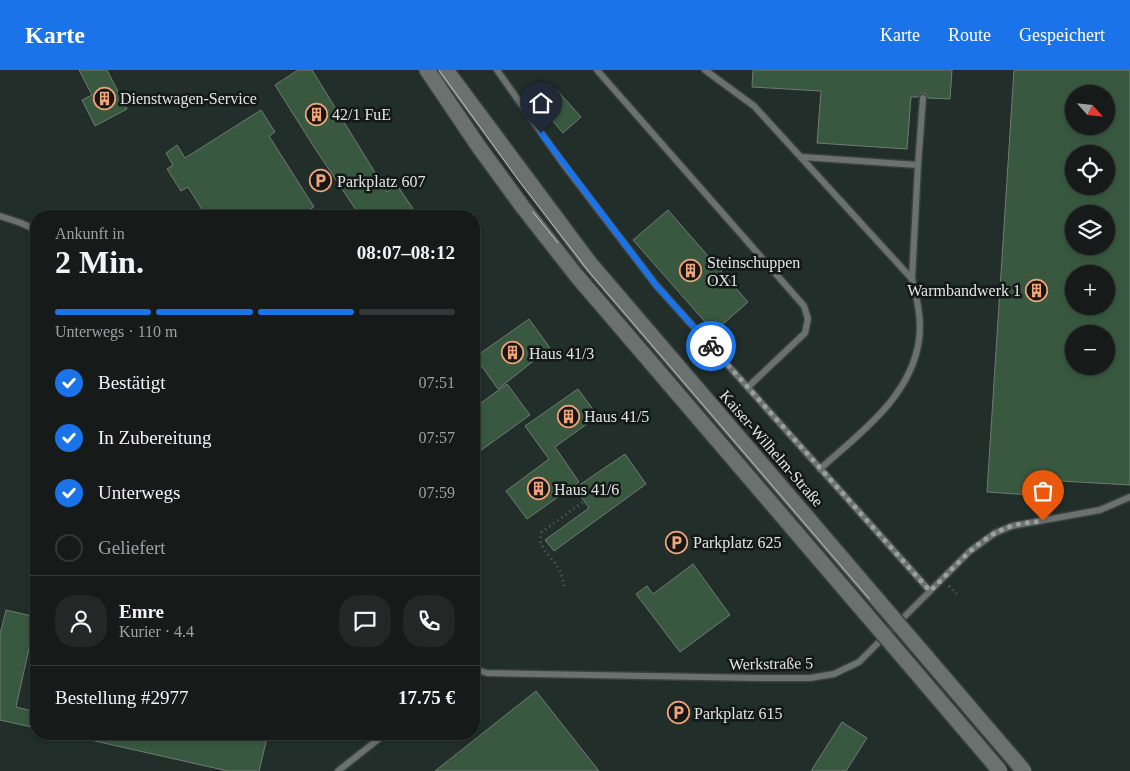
<!DOCTYPE html>
<html lang="de">
<meta charset="utf-8">
<style>
:root{--surface:#161a19;--page:#232726;--text:#f1f3f6;--muted:#9ea1a2;--line:#353838;--accent:#1a73e8}
body{margin:0;font-family:Georgia,serif;background:var(--page);color:var(--text);height:100vh;display:flex;flex-direction:column;font-size:19px;white-space:nowrap}
*{box-sizing:border-box;margin:0}
p{font-size:16px;color:var(--muted)}
.icon{flex:none;width:28px;height:28px;fill:none;stroke:currentColor;stroke-width:2;stroke-linecap:round;stroke-linejoin:round}
.map{position:relative;flex:1;overflow:hidden}
.details{position:absolute;left:30px;top:140px;width:450px;height:530px;display:flex;flex-direction:column;background:var(--surface);border-radius:20px;box-shadow:0 2px 8px #0003,0 0 0 1px var(--line)}
.details>*{flex:none}
.needle{width:32px;rotate:117deg}
.buttons{position:absolute;left:1065px;top:15px;display:grid;gap:10px}
.buttons a{display:grid;place-items:center;width:50px;height:50px;border-radius:50%;background:var(--surface);box-shadow:0 2px 8px #0003,0 0 0 1px var(--line);font-size:25px}
.pin{position:absolute;display:grid;place-items:center;width:42px;height:42px;color:#fff;margin:-51px -21px;border-radius:50% 50% 50% 0;rotate:-45deg;box-shadow:0 0 5px #0007}
.pin .icon{rotate:45deg}
.courier{position:absolute;display:grid;place-items:center;width:50px;height:50px;margin:-25px;border:4px solid #1a73e8;border-radius:50%;background:#fff;color:#222;box-shadow:0 1px 6px #0007}
.headline em{font-style:normal;font-weight:600}
.headline div{display:flex;flex-direction:column-reverse}
.headline{display:flex;align-items:center;justify-content:space-between;height:85px;padding:0 25px}
h1{font-size:32px;font-weight:600;line-height:38px}
.bar{display:grid;grid-template-columns:repeat(4,1fr);gap:8px 5px;align-content:center;height:60px;padding:0 25px}
.bar i{height:6px;border-radius:4px;background:var(--line)}
.bar .current{background:var(--accent)}
.bar p{grid-column:span 4}
.line{display:flex;align-items:center;gap:12px;padding:0 25px;border-top:1px solid var(--line)}
.line div{flex:1}
.round{display:grid;place-items:center;flex:none;width:52px;height:52px;border-radius:20px;background:var(--page)}
ol{padding:0 25px;list-style:none}
li{display:flex;align-items:center;gap:15px;height:55px}
li p{margin-inline-start:auto}
li .icon{padding:5px;border-radius:50%;background:var(--accent);color:#fff;stroke-width:4}
li:last-child{color:var(--muted)}
li i{width:28px;height:28px;border:2px solid var(--line);border-radius:50%}
header{display:flex;align-items:center;gap:30px;box-sizing:border-box;height:70px;padding:0 25px;background:var(--accent);color:#fff}
header strong{font-size:24px}
nav{display:flex;gap:28px;margin-inline-start:auto;font-size:18px}
.map>svg:first-child{display:block}
</style>
<header>
<strong>Karte</strong>
<nav><a>Karte</a><a>Route</a><a>Gespeichert</a></nav>
</header>
<div class="map">
<svg width="1130" height="701" viewBox="0 0 1130 701">
<rect width="100%" height="100%" fill="#1d2321"/>
<!-- built -->
<path fill="#212e2a" fill-rule="evenodd" d="M0,0H1130V701H0ZM1074,24H1106V56H1074ZM1074,84H1106V116H1074ZM1074,144H1106V176H1074ZM36,146H474V664H36ZM1074,204H1106V236H1074ZM1074,264H1106V296H1074Z"/>
<!-- building -->
<g fill="#38593f" stroke="#747975" fill-rule="evenodd">
<path d="M79,0H107L127,39L95,56L82,30L92,25Z"/>
<path d="M298,0H312L387,122L397,115L418,146H360L314,77L275,15Z"/>
<path d="M753,0H952L950,29L928,28L926,24L923,23L918,27H911L907,79L817,73L821,21L752,17Z"/>
<path d="M1014,0H1130V415L1061,411L1060,427L987,422ZM1074,24H1106V56H1074ZM1074,84H1106V116H1074ZM1074,144H1106V176H1074ZM1074,204H1106V236H1074ZM1074,264H1106V296H1074Z"/>
<path d="M556,19L581,47L563,63L539,35Z"/>
<path d="M261,40L275,62L269,66L314,137L299,146H206L188,117L181,121L167,99L173,95L166,83L177,75L185,88Z"/>
<path d="M668,140L748,232L714,262L633,170Z"/>
<path d="M529,249L550,278L498,319L475,287Z"/>
<path d="M507,314L530,345L480,381L474,371V338Z"/>
<path d="M578,319L598,346L555,377L579,412L527,449L506,421L549,389L525,356Z"/>
<path d="M625,384L646,414L554,481L545,470L589,438L575,418Z"/>
<path d="M693,494L730,545L680,582L636,524L647,516L653,524Z"/>
<path d="M6,540L36,547L16,637L36,642V658L0,650V564Z"/>
<path d="M536,621L599,701H435Z"/>
<path d="M842,652L867,668L846,701H811Z"/>
<path d="M86,664H268L259,701H228L86,669Z"/>
</g>
<g fill="none" stroke-linecap="round" stroke-linejoin="round">
<defs>
<g id="lane">
<path d="M497,0L564,95L656,215L930,521"/>
<path d="M597,0L804,236L808,249L805,263L748,317"/>
<path d="M705,0L754,36L912,209C917,229 922,249 919,270C911,327 860,363 820,399"/>
<path d="M802,87L918,95L912,209"/>
<path d="M918,95L923,28"/>
<path d="M0,146L21,153L36,160"/>
<path d="M474,599L487,603L757,608H810L834,604L859,592L970,481L995,463L1012,456L1100,440L1130,427"/>
<path d="M338,701L385,664"/>
</g>
<g id="secondary">
<path d="M427,0L479,77L522,136L576,205L866,544"/>
<path d="M446,0L589,192L877,529"/>
</g>
</defs>
<!-- lane casing -->
<use href="#lane" stroke="#3b403f" stroke-width="9"/>
<!-- secondary casing -->
<use href="#secondary" stroke="#3b403f" stroke-width="18"/>
<!-- path -->
<g stroke="#5b605f" stroke-width="3" stroke-dasharray="1 4" stroke-linecap="butt">
<path d="M564,516C563,510 561,502 558,497C551,486 535,475 542,462L584,431"/>
<path d="M949,516L957,524"/>
</g>
<!-- lane -->
<use href="#lane" stroke="#6a716f" stroke-width="6"/>
<!-- secondary -->
<use href="#secondary" stroke="#6a716f" stroke-width="15"/>
<!-- tram -->
<g stroke="#c1c6c4" stroke-width="1">
<path d="M439,0L519,111L590,203L1017,701"/>
<path d="M533,142L558,173"/>
</g>
<defs>
<g id="secondary-bridge">
<path d="M877,529L1024,701"/>
<path d="M866,544L1000,701"/>
</g>
</defs>
<!-- secondary-bridge casing -->
<use href="#secondary-bridge" stroke="#3b403f" stroke-width="18" stroke-linecap="butt"/>
<!-- secondary-bridge -->
<use href="#secondary-bridge" stroke="#6a716f" stroke-width="15"/>
</g>
<g fill="none" stroke-linecap="round" stroke-linejoin="round">
<!-- done -->
<path stroke="#9ca1a0" stroke-width="5" stroke-dasharray="0 9" d="M711,276L930,521C955,498 978,466 1012,456C1022,453 1033,452 1043,451"/>
<!-- route -->
<path stroke="#1a73e8" stroke-width="6" d="M541,63L656,215L711,276"/>
</g>
<!-- icons -->
<defs>
<symbol id="building-ring" viewBox="-11 -11 22 22"><circle r="9.5" fill="#141918" stroke="#f0a279" stroke-width="1.5"/><path d="M-4-6H4V6H1V3H-1V6H-4ZM-2.5-4.3h1.7v1.8h-1.7ZM.8-4.3h1.7v1.8H.8ZM-2.5-1h1.7V.8h-1.7ZM.8-1h1.7V.8H.8Z" fill="#f0a279"/></symbol>
<symbol id="parking-ring" viewBox="-11 -11 22 22"><circle r="9.5" fill="#141918" stroke="#f0a279" stroke-width="1.5"/><path d="M-3.5-5.5H1a3.5 3.5 0 0 1 0 7H-1V5.5H-3.5ZM-1-3.4V-.6H.8a1.4 1.4 0 0 0 0-2.8Z" fill="#f0a279"/></symbol>
</defs>
<g fill-rule="evenodd">
<use href="#building-ring" x="92" y="16" width="25" height="25"/>
<use href="#building-ring" x="304" y="32" width="25" height="25"/>
<use href="#parking-ring" x="308" y="98" width="25" height="25"/>
<use href="#building-ring" x="678" y="188" width="25" height="25"/>
<use href="#building-ring" x="1024" y="208" width="25" height="25"/>
<use href="#building-ring" x="500" y="270" width="25" height="25"/>
<use href="#building-ring" x="556" y="334" width="25" height="25"/>
<use href="#building-ring" x="526" y="406" width="25" height="25"/>
<use href="#parking-ring" x="664" y="460" width="25" height="25"/>
<use href="#parking-ring" x="666" y="630" width="25" height="25"/>
</g>
<g text-anchor="middle" stroke-width="5" stroke-linejoin="round" paint-order="stroke">
<!-- poi labels -->
<g font-size="16" fill="#e1e5e4" stroke="#141918" text-anchor="start">
<text x="120" y="34">Dienstwagen-Service</text>
<text x="332" y="50">42/1 FuE</text>
<text x="337" y="117">Parkplatz 607</text>
<text x="707" y="198">Steinschuppen<tspan x="707" dy="18">OX1</tspan></text>
<text x="1021" y="226" text-anchor="end">Warmbandwerk 1</text>
<text x="529" y="289">Haus 41/3</text>
<text x="584" y="352">Haus 41/5</text>
<text x="554" y="425">Haus 41/6</text>
<text x="693" y="478">Parkplatz 625</text>
<text x="694" y="649">Parkplatz 615</text>
</g>
<!-- street labels -->
<g font-size="16" fill="#e1e5e4" stroke="#141918">
<text transform="translate(772 378) rotate(49)" y="6">Kaiser-Wilhelm-Straße</text>
<text transform="translate(771 593) rotate(-1)" y="6">Werkstraße 5</text>
</g>
</g>
</svg>
<div class="buttons">
<a><svg class="needle" viewBox="-14 -14 28 28"><path d="M0-13l5 13h-10z" fill="#e53935"/><path d="M0 13l5-13h-10z" fill="#9ea1a2"/></svg></a>
<a><svg class="icon" aria-label="locate" viewBox="0 0 24 24"><circle cx="12" cy="12" r="6"/><path d="M12 2v4M12 18v4M2 12h4M18 12h4"/></svg></a>
<a><svg class="icon" aria-label="layers" viewBox="0 0 24 24"><path d="M12 4l9 5-9 5-9-5zM3 14l9 5 9-5"/></svg></a>
<a>+</a>
<a>−</a>
</div>
<div class="pin" style="left:1043px;top:451px;background:#ea580c"><svg class="icon" aria-label="bag" viewBox="0 0 24 24"><path d="M5 8h14l-1 12H6zM9 8a3 3 0 0 1 6 0"/></svg></div>
<div class="pin" style="left:541px;top:63px;background:#1f2937"><svg class="icon" aria-label="home" viewBox="0 0 24 24"><path d="M3 11l9-7 9 7M6 9v11h12V9"/></svg></div>
<div class="courier" style="left:711px;top:276px"><svg class="icon" aria-label="bike" viewBox="0 0 24 24"><circle cx="6" cy="16" r="4"/><circle cx="18" cy="16" r="4"/><path d="M6 16l4-8h5l3 8M10 8l3 8H6M13 5h3"/></svg></div>
<section class="details">
<div class="headline"><div><h1>2 Min.</h1><p>Ankunft in</p></div><em>08:07–08:12</em></div>
<div class="bar"><i class="current"></i><i class="current"></i><i class="current"></i><i></i><p>Unterwegs · 110 m</p></div>
<ol>
<li><svg class="icon" aria-label="check" viewBox="0 0 24 24"><path d="M5 12l5 5 9-10"/></svg>Bestätigt<p>07:51</p></li>
<li><svg class="icon" aria-label="check" viewBox="0 0 24 24"><path d="M5 12l5 5 9-10"/></svg>In Zubereitung<p>07:57</p></li>
<li><svg class="icon" aria-label="check" viewBox="0 0 24 24"><path d="M5 12l5 5 9-10"/></svg>Unterwegs<p>07:59</p></li>
<li><i></i>Geliefert</li>
</ol>
<div class="line" style="height:90px"><a class="round"><svg class="icon" aria-label="person" viewBox="0 0 24 24"><circle cx="12" cy="8" r="4"/><path d="M4 21q1-7 8-7t8 7"/></svg></a><div><b>Emre</b><p>Kurier · 4.4</p></div><a class="round"><svg class="icon" aria-label="chat" viewBox="0 0 24 24"><path d="M4 5h16v11H9l-5 4z"/></svg></a><a class="round"><svg class="icon" aria-label="phone" viewBox="0 0 24 24"><path d="M5 4h4l2 5-3 2q2 4 5 5l2-3 5 2v4C11 20 4 13 5 4z"/></svg></a></div>
<div class="line" style="height:65px"><div>Bestellung #2977</div><b>17.75 €</b></div>
</section>
</div>
